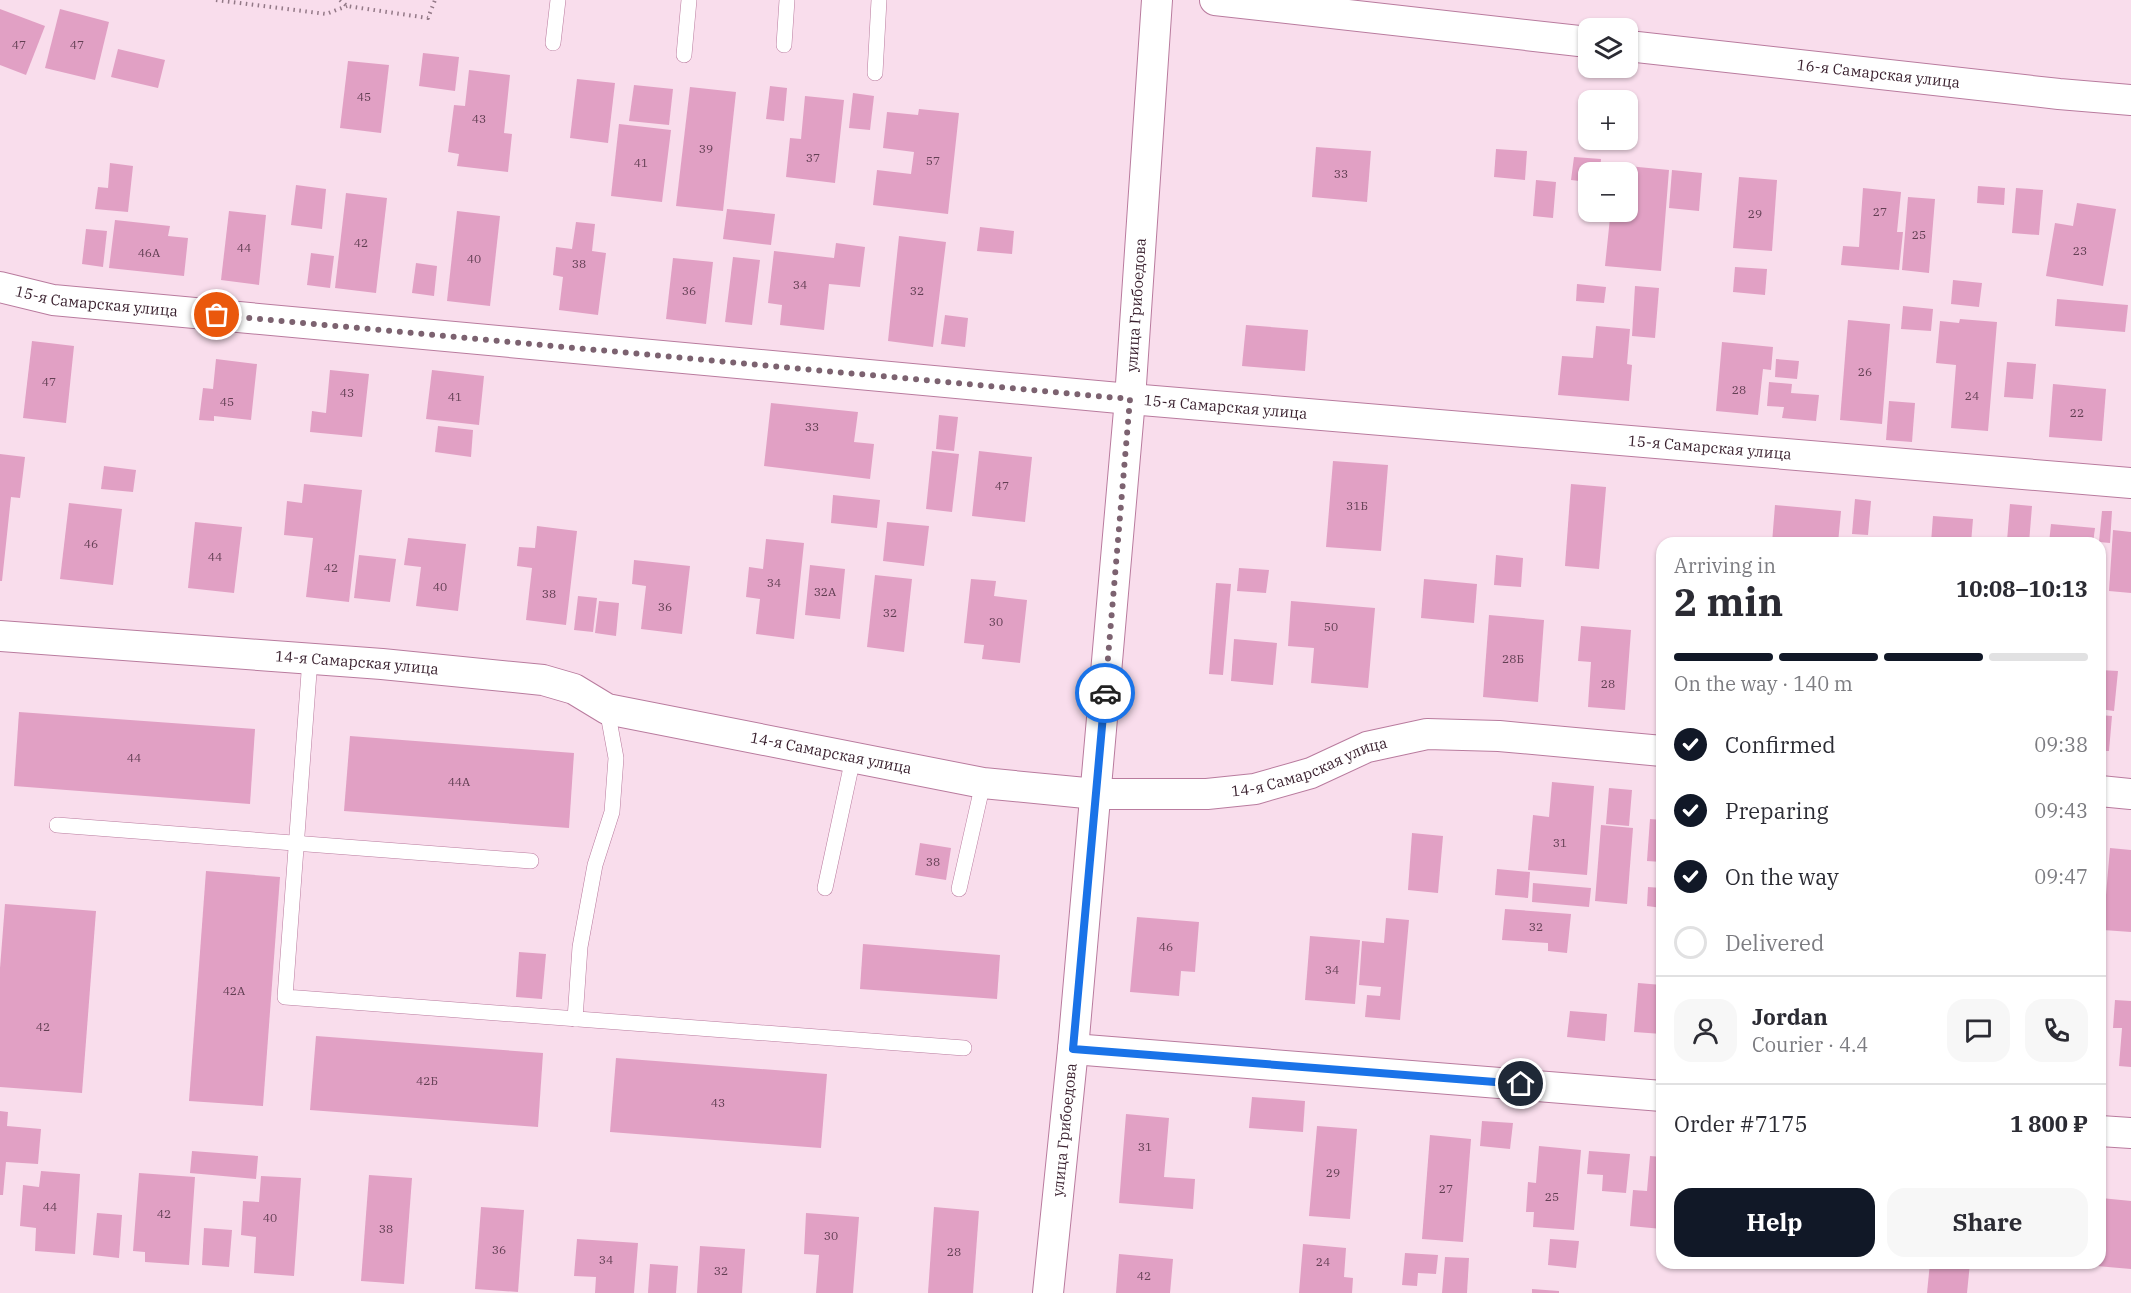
<!DOCTYPE html>
<meta charset="utf-8">
<style>
:root{--surface:#fff;--page:#f7f7f7;--text:#2b2b33;--muted:#7c7c81;--line:#e1e1e2;--accent:#111827}
body{margin:0;font-family:"IBM Plex Serif",serif;background:var(--page);color:var(--text);height:100vh;display:flex;flex-direction:column;font-size:22px;white-space:nowrap}
*{box-sizing:border-box;margin:0}
p{font-size:20px;color:var(--muted)}
.icon{flex:none;width:33px;height:33px;fill:none;stroke:currentColor;stroke-width:2;stroke-linecap:round;stroke-linejoin:round}
.map{position:relative;flex:1;overflow:hidden}
.side{position:absolute;left:1656px;top:537px;width:450px;height:732px;display:flex;flex-direction:column;background:var(--surface);border-radius:18px;box-shadow:0 2px 4px #0004}
.side>*{flex:none}
.tools{position:absolute;left:1578px;top:18px;display:grid;gap:12px}
.tools a{display:grid;place-items:center;width:60px;height:60px;border-radius:12px;background:var(--surface);box-shadow:0 2px 4px #0004;font-size:30px}
.pin{position:absolute;display:grid;place-items:center;width:51px;height:51px;color:#fff;margin:-26px;border:3px solid #fff;border-radius:50%;box-shadow:0 2px 6px #0007}
.courier{position:absolute;display:grid;place-items:center;width:60px;height:60px;margin:-30px;border:4px solid #1a73e8;border-radius:50%;background:#fff;color:#222;box-shadow:0 2px 8px #0007}
.overview em{font-style:normal;font-weight:700}
.overview div{display:flex;flex-direction:column-reverse}
.overview{display:flex;align-items:center;justify-content:space-between;height:102px;padding:0 18px}
h1{font-size:39px;font-weight:700;line-height:45px}
.bar{display:grid;grid-template-columns:repeat(4,1fr);gap:9px 6px;align-content:center;height:72px;padding:0 18px}
.bar i{height:8px;border-radius:4px;background:var(--line)}
.bar .active{background:var(--accent)}
.bar p{grid-column:span 4}
.line{display:flex;align-items:center;gap:15px;padding:0 18px;border-top:2px solid var(--line)}
.line div{flex:1}
.round{display:grid;place-items:center;flex:none;width:63px;height:63px;border-radius:18px;background:var(--page)}
ol{padding:0 18px;list-style:none}
li{display:flex;align-items:center;gap:18px;height:66px}
li p{margin-inline-start:auto}
li .icon{padding:6px;border-radius:50%;background:var(--accent);color:#fff;stroke-width:4}
li:last-child{color:var(--muted)}
li i{width:33px;height:33px;border:3px solid var(--line);border-radius:50%}
.button{display:flex;gap:12px;margin-top:auto;padding:12px 18px}
.button a{flex:1;height:69px;border-radius:18px;background:var(--accent);color:#fff;font-size:24px;font-weight:700;line-height:69px;text-align:center}
.button a+a{background:var(--page);color:var(--text)}
.map>svg:first-child{display:block}
</style>
<div class="map">
<svg width="2131" height="1293" viewBox="0 0 2131 1293">
<rect width="100%" height="100%" fill="#f9ddec"/>
<!-- building -->
<g fill="#e1a0c4">
<path d="M0,9L45,26L26,75L0,65Z"/>
<path d="M60,9L109,22L95,80L45,68Z"/>
<path d="M118,49L165,60L158,88L111,77Z"/>
<path d="M423,53L459,57L455,91L419,86Z"/>
<path d="M348,61L389,65L381,133L340,128Z"/>
<path d="M469,70L510,75L504,133L512,134L508,172L457,166L459,154L448,152L454,105L465,106Z"/>
<path d="M577,79L615,83L608,143L570,138Z"/>
<path d="M634,85L673,89L669,125L629,121Z"/>
<path d="M770,86L787,88L784,121L766,119Z"/>
<path d="M690,87L736,92L723,211L676,206Z"/>
<path d="M853,93L874,96L870,130L849,128Z"/>
<path d="M805,96L844,100L835,183L786,177L790,138L801,139Z"/>
<path d="M919,109L959,113L948,214L873,205L877,170L911,174L914,152L883,148L887,112L918,115Z"/>
<path d="M619,124L671,130L662,202L611,196Z"/>
<path d="M1316,147L1371,151L1367,202L1312,197Z"/>
<path d="M1496,149L1527,151L1525,180L1494,177Z"/>
<path d="M1574,157L1601,159L1600,172H1588V182L1571,180Z"/>
<path d="M110,163L133,166L128,212L95,209L98,187L108,188Z"/>
<path d="M1628,166L1669,170L1661,271L1605,266L1610,218L1624,220L1625,212H1628Z"/>
<path d="M1672,170L1702,173L1699,211L1669,208Z"/>
<path d="M1739,177L1777,180L1772,251L1733,248Z"/>
<path d="M1536,180L1556,182L1553,218L1533,216Z"/>
<path d="M296,185L326,189L322,229L291,225Z"/>
<path d="M1978,186L2005,188L2004,205L1977,203Z"/>
<path d="M1863,188L1901,192L1897,232H1903L1899,270L1841,265L1843,246L1859,247Z"/>
<path d="M2016,188L2043,190L2039,235L2012,233Z"/>
<path d="M346,193L387,198L376,293L335,288Z"/>
<path d="M1908,197L1935,199L1929,273L1902,270Z"/>
<path d="M2077,203L2116,209L2103,286L2046,276L2055,223L2073,226Z"/>
<path d="M727,209L775,214L771,245L723,239Z"/>
<path d="M229,211L266,215L259,285L221,280Z"/>
<path d="M457,211L500,216L490,306L447,301Z"/>
<path d="M115,220L170,226L168,236L188,238L184,276L109,268Z"/>
<path d="M576,222L595,224L592,251L606,253L598,315L559,310L563,277L553,275L556,247L572,249Z"/>
<path d="M980,227L1014,231L1012,254L977,251Z"/>
<path d="M86,229L107,231L103,267L82,264Z"/>
<path d="M899,236L946,242L933,347L888,341Z"/>
<path d="M836,243L865,247L860,287L829,284L824,330L780,325L782,305L768,303L774,251L834,258Z"/>
<path d="M311,253L334,256L330,288L307,285Z"/>
<path d="M733,257L760,260L752,325L725,322Z"/>
<path d="M673,258L713,262L706,324L666,319Z"/>
<path d="M416,263L437,266L434,296L412,293Z"/>
<path d="M1735,267L1767,269L1765,295L1733,292Z"/>
<path d="M1953,280L1982,283L1979,307L1951,304Z"/>
<path d="M1577,284L1606,287L1604,303L1576,301Z"/>
<path d="M1635,286L1659,288L1655,338L1632,336Z"/>
<path d="M2057,299L2128,305L2125,332L2055,326Z"/>
<path d="M1903,306L1933,309L1931,331L1901,329Z"/>
<path d="M945,315L968,318L965,347L941,344Z"/>
<path d="M1960,319L1997,322L1988,431L1951,428L1956,365L1936,363L1940,321L1959,323Z"/>
<path d="M1848,320L1890,324L1882,424L1840,420Z"/>
<path d="M1246,325L1308,330L1305,371L1242,366Z"/>
<path d="M1596,326L1630,329L1627,364L1632,365L1629,401L1558,395L1562,356L1593,358Z"/>
<path d="M32,341L74,346L66,423L23,418Z"/>
<path d="M1722,342L1773,347L1771,370L1763,369L1758,415L1716,411Z"/>
<path d="M216,359L257,364L251,420L214,416V421L199,420L203,388L213,389Z"/>
<path d="M1776,359L1799,361L1797,379L1775,377Z"/>
<path d="M2007,362L2036,364L2033,399L2004,397Z"/>
<path d="M330,370L369,374L362,437L310,432L312,411L326,413Z"/>
<path d="M432,370L484,376L479,425L426,419Z"/>
<path d="M1769,382L1792,384L1791,393L1819,395L1816,421L1782,418L1784,407L1767,406Z"/>
<path d="M2053,384L2106,389L2102,441L2049,437Z"/>
<path d="M1889,401L1915,403L1912,442L1886,440Z"/>
<path d="M771,403L858,412L854,442L874,444L870,479L764,466Z"/>
<path d="M939,415L958,417L954,451L936,449Z"/>
<path d="M438,426L473,430L471,457L435,452Z"/>
<path d="M932,451L959,454L952,512L926,509Z"/>
<path d="M979,451L1032,457L1025,522L972,516Z"/>
<path d="M0,454L25,457L20,498L11,497L2,581H0Z"/>
<path d="M1333,461L1388,465L1381,551L1326,547Z"/>
<path d="M104,466L136,470L133,492L101,489Z"/>
<path d="M304,484L362,490L349,602L306,597L313,538L284,535L287,501L302,503Z"/>
<path d="M1571,484L1606,487L1599,569L1565,566Z"/>
<path d="M833,495L880,500L877,528L831,523Z"/>
<path d="M1855,499L1871,501L1868,535L1852,534Z"/>
<path d="M69,503L122,509L113,585L60,579Z"/>
<path d="M2010,504L2032,506L2029,543L2007,541Z"/>
<path d="M1775,505L1841,511L1838,543H1772Z"/>
<path d="M2102,511H2112L2110,543L2099,542Z"/>
<path d="M1933,516L1973,519L1971,543H1931Z"/>
<path d="M195,522L242,527L234,593L188,588Z"/>
<path d="M887,522L929,526L924,566L883,561Z"/>
<path d="M2051,524L2095,528L2093,543H2049Z"/>
<path d="M537,526L577,531L566,625L526,620L532,568L517,566L519,547L535,548Z"/>
<path d="M2113,530L2131,532V593L2109,591Z"/>
<path d="M408,538L466,544L458,611L416,606L421,567L404,565Z"/>
<path d="M766,539L804,543L794,639L756,634L760,599L746,597L749,567L763,569Z"/>
<path d="M359,555L396,559L390,602L354,598Z"/>
<path d="M1496,555L1523,558L1521,587L1494,585Z"/>
<path d="M634,560L690,566L682,634L641,629L646,586L632,584Z"/>
<path d="M810,565L845,569L840,619L805,615Z"/>
<path d="M1239,568L1269,570L1266,593L1237,591Z"/>
<path d="M875,575L912,579L904,652L867,647Z"/>
<path d="M971,579L996,581L994,596L1027,600L1020,663L982,659L984,645L964,643Z"/>
<path d="M1424,579L1477,584L1474,623L1421,618Z"/>
<path d="M1216,583L1231,584L1223,675L1209,674Z"/>
<path d="M578,596L597,598L593,632L574,630Z"/>
<path d="M599,601L619,603L616,636L595,633Z"/>
<path d="M1291,601L1375,608L1368,688L1311,683L1314,648L1288,646Z"/>
<path d="M1489,615L1544,620L1538,702L1483,697Z"/>
<path d="M1581,626L1631,630L1625,710L1588,707L1591,662L1578,661Z"/>
<path d="M1234,639L1277,643L1273,685L1231,681Z"/>
<path d="M2100,670L2118,671L2114,711L2100,709Z"/>
<path d="M19,712L255,729L250,804L14,786Z"/>
<path d="M2100,715L2112,716L2109,751H2100Z"/>
<path d="M350,736L574,753L569,828L344,811Z"/>
<path d="M1552,782L1594,786L1587,875L1528,870L1533,815L1549,817Z"/>
<path d="M1609,788L1632,790L1629,826L1606,824Z"/>
<path d="M1650,819L1662,820V862L1647,861Z"/>
<path d="M1601,825L1633,828L1627,904L1595,901Z"/>
<path d="M2100,829H2104L2103,848H2100Z"/>
<path d="M1412,833L1443,836L1438,893L1408,890Z"/>
<path d="M920,843L951,848L946,880L915,875Z"/>
<path d="M2110,848L2131,850V932L2103,930Z"/>
<path d="M1497,869L1530,872L1528,898L1495,895Z"/>
<path d="M206,871L280,877L263,1106L189,1101Z"/>
<path d="M1533,883L1591,888L1589,907L1532,902Z"/>
<path d="M1648,887L1662,888V908L1647,906Z"/>
<path d="M5,904L96,911L82,1093L0,1087V968Z"/>
<path d="M1505,909L1571,914L1567,953L1548,951V943L1502,940Z"/>
<path d="M1137,917L1199,922L1195,972L1181,971L1179,996L1130,992Z"/>
<path d="M1386,918L1409,920L1400,1020L1365,1017L1367,995L1380,996L1381,987L1359,985L1362,941L1384,943Z"/>
<path d="M1310,936L1360,940L1355,1004L1305,1000Z"/>
<path d="M863,944L1000,955L997,999L860,989Z"/>
<path d="M519,952L546,954L542,999L516,997Z"/>
<path d="M1638,983L1662,985V1034L1634,1032Z"/>
<path d="M2115,1000L2131,1001V1067L2119,1066L2122,1028H2113Z"/>
<path d="M1570,1011L1607,1014L1605,1041L1567,1037Z"/>
<path d="M316,1036L543,1053L538,1127L310,1110Z"/>
<path d="M616,1058L827,1074L821,1148L610,1132Z"/>
<path d="M1252,1097L1305,1101L1303,1132L1249,1128Z"/>
<path d="M0,1111L8,1112L7,1126L41,1129L38,1164L6,1162L3,1195H0Z"/>
<path d="M1126,1114L1169,1118L1164,1177L1195,1179L1193,1209L1119,1203Z"/>
<path d="M1482,1121L1513,1123L1510,1149L1480,1146Z"/>
<path d="M1317,1126L1357,1129L1350,1219L1309,1216Z"/>
<path d="M1430,1135L1471,1139L1463,1242L1422,1239Z"/>
<path d="M1539,1146L1581,1150L1574,1230L1533,1227L1534,1212H1526L1528,1182L1536,1183Z"/>
<path d="M192,1151L258,1156L256,1179L190,1173Z"/>
<path d="M1589,1151L1630,1154L1626,1193L1602,1191L1603,1175L1587,1174Z"/>
<path d="M1650,1156L1662,1157V1229L1630,1226L1633,1190L1647,1191Z"/>
<path d="M41,1171L80,1174L75,1254L35,1251L36,1228L20,1226L23,1185L39,1187Z"/>
<path d="M139,1173L195,1177L189,1265L145,1262V1252L133,1251Z"/>
<path d="M369,1175L412,1178L404,1284L361,1281Z"/>
<path d="M261,1176L301,1178L294,1276L254,1273L256,1237L241,1235L243,1201L259,1202Z"/>
<path d="M2101,1198L2131,1201V1269L2085,1265V1263H2100Z"/>
<path d="M481,1207L524,1210L518,1292L475,1289Z"/>
<path d="M934,1207L979,1211L973,1293H928Z"/>
<path d="M97,1213L122,1215L119,1258L93,1255Z"/>
<path d="M806,1213L859,1217L853,1293H816L819,1255L804,1254Z"/>
<path d="M204,1228L232,1230L229,1267L202,1265Z"/>
<path d="M577,1239L638,1243L634,1293H595L596,1277L574,1276Z"/>
<path d="M1550,1239L1579,1241L1576,1268L1548,1265Z"/>
<path d="M1303,1244L1346,1248L1344,1277L1353,1278L1352,1293H1299Z"/>
<path d="M700,1246L745,1249L742,1293H697Z"/>
<path d="M1405,1253L1438,1255L1436,1274L1418,1273L1417,1286L1402,1285Z"/>
<path d="M1119,1254L1173,1259L1170,1293H1116Z"/>
<path d="M1445,1257L1469,1258L1467,1293H1442Z"/>
<path d="M1930,1263H1970L1967,1293H1927Z"/>
<path d="M650,1264L678,1266L676,1293H648Z"/>
<path d="M1532,1289L1559,1291V1293H1532Z"/>
</g>
<g fill="none" stroke-linecap="round" stroke-linejoin="round">
<defs>
<g id="lane">
<path d="M553,43L558,0"/>
<path d="M784,45L787,0"/>
<path d="M684,55L689,0"/>
<path d="M875,73L879,0"/>
<path d="M310,659L285,997L964,1048"/>
<path d="M57,825L531,861"/>
<path d="M825,888L853,758"/>
<path d="M959,889L983,783"/>
<path d="M575,1019L580,947L595,865L612,812L616,758L607,709"/>
</g>
<g id="street">
<path d="M1215,0L1588,42"/>
<path id="s1" d="M1628,46L2059,94L2131,100"/>
<path id="s2" d="M0,287L53,300L1130,399L2131,483"/>
<path id="s3" d="M0,636L382,664L543,680L574,689L607,709L983,783L1096,794H1207L1255,789L1311,773L1367,747L1427,734L1499,736L1662,751"/>
<path d="M2100,791L2131,794"/>
<path d="M1073,1049L1662,1096"/>
<path d="M2100,1131L2131,1133"/>
<path id="s4" d="M1048,1293L1073,1049L1130,399L1157,0"/>
</g>
</defs>
<!-- lane casing -->
<use href="#lane" stroke="#b97b9e" stroke-width="16"/>
<!-- street casing -->
<use href="#street" stroke="#b97b9e" stroke-width="32"/>
<!-- path -->
<g stroke="#937987" stroke-width="4" stroke-dasharray="1.5 4.5" stroke-linecap="butt">
<path d="M216,0L326,14L347,6"/>
<path d="M340,0L347,6L428,18L435,0"/>
</g>
<!-- lane -->
<use href="#lane" stroke="#fff" stroke-width="15"/>
<!-- street -->
<use href="#street" stroke="#fff" stroke-width="30"/>
</g>
<g fill="none" stroke-linecap="round" stroke-linejoin="round">
<!-- done -->
<path stroke="#7c6270" stroke-width="6" stroke-dasharray="0 10.8" d="M217,315L1130,399L1105,693"/>
<!-- route -->
<path stroke="#1a73e8" stroke-width="8" d="M1105,693L1073,1049L1521,1084"/>
</g>
<g text-anchor="middle" stroke-width="6" stroke-linejoin="round" paint-order="stroke">
<!-- number labels -->
<g font-size="12" fill="#623f53">
<text x="19" y="49">47</text>
<text x="77" y="49">47</text>
<text x="364" y="101">45</text>
<text x="479" y="123">43</text>
<text x="706" y="153">39</text>
<text x="813" y="162">37</text>
<text x="933" y="165">57</text>
<text x="641" y="167">41</text>
<text x="1341" y="178">33</text>
<text x="1880" y="216">27</text>
<text x="1755" y="218">29</text>
<text x="1919" y="239">25</text>
<text x="361" y="247">42</text>
<text x="244" y="252">44</text>
<text x="2080" y="255">23</text>
<text x="149" y="257">46А</text>
<text x="474" y="263">40</text>
<text x="579" y="268">38</text>
<text x="800" y="289">34</text>
<text x="689" y="295">36</text>
<text x="917" y="295">32</text>
<text x="1865" y="376">26</text>
<text x="49" y="386">47</text>
<text x="1739" y="394">28</text>
<text x="347" y="397">43</text>
<text x="1972" y="400">24</text>
<text x="455" y="401">41</text>
<text x="227" y="406">45</text>
<text x="2077" y="417">22</text>
<text x="812" y="431">33</text>
<text x="1002" y="490">47</text>
<text x="1357" y="510">31Б</text>
<text x="91" y="548">46</text>
<text x="215" y="561">44</text>
<text x="331" y="572">42</text>
<text x="774" y="587">34</text>
<text x="440" y="591">40</text>
<text x="825" y="596">32А</text>
<text x="549" y="598">38</text>
<text x="665" y="611">36</text>
<text x="890" y="617">32</text>
<text x="996" y="626">30</text>
<text x="1331" y="631">50</text>
<text x="1513" y="663">28Б</text>
<text x="1608" y="688">28</text>
<text x="134" y="762">44</text>
<text x="459" y="786">44А</text>
<text x="1560" y="847">31</text>
<text x="933" y="866">38</text>
<text x="1536" y="931">32</text>
<text x="1166" y="951">46</text>
<text x="1332" y="974">34</text>
<text x="234" y="995">42А</text>
<text x="43" y="1031">42</text>
<text x="427" y="1085">42Б</text>
<text x="718" y="1107">43</text>
<text x="1145" y="1151">31</text>
<text x="1333" y="1177">29</text>
<text x="1446" y="1193">27</text>
<text x="1552" y="1201">25</text>
<text x="50" y="1211">44</text>
<text x="164" y="1218">42</text>
<text x="270" y="1222">40</text>
<text x="386" y="1233">38</text>
<text x="831" y="1240">30</text>
<text x="499" y="1254">36</text>
<text x="954" y="1256">28</text>
<text x="606" y="1264">34</text>
<text x="1323" y="1266">24</text>
<text x="721" y="1275">32</text>
<text x="1144" y="1280">42</text>
</g>
<!-- street labels -->
<g font-size="15" fill="#381f2d" stroke="#fdeff6">
<text dy="5" stroke="none"><textPath href="#s1" startOffset="252">16-я Самарская улица</textPath></text>
<text dy="5" stroke="none"><textPath href="#s2" startOffset="98">15-я Самарская улица</textPath></text>
<text dy="5" stroke="none"><textPath href="#s4" startOffset="992">улица Грибоедова</textPath></text>
<text dy="5" stroke="none"><textPath href="#s2" startOffset="1232">15-я Самарская улица</textPath></text>
<text dy="5" stroke="none"><textPath href="#s2" startOffset="1718">15-я Самарская улица</textPath></text>
<text dy="5" stroke="none"><textPath href="#s3" startOffset="358">14-я Самарская улица</textPath></text>
<text dy="5" stroke="none"><textPath href="#s3" startOffset="844">14-я Самарская улица</textPath></text>
<text dy="5" stroke="none"><textPath href="#s3" startOffset="1330">14-я Самарская улица</textPath></text>
<text dy="5" stroke="none"><textPath href="#s4" startOffset="164">улица Грибоедова</textPath></text>
</g>
</g>
</svg>
<div class="tools">
<a><svg class="icon" aria-label="layers" viewBox="0 0 24 24"><path d="M12 4l9 5-9 5-9-5zM3 14l9 5 9-5"/></svg></a>
<a>+</a>
<a>−</a>
</div>
<div class="pin" style="left:217px;top:315px;background:#ea580c"><svg class="icon" aria-label="bag" viewBox="0 0 24 24"><path d="M5 8h14l-1 12H6zM9 8a3 3 0 0 1 6 0"/></svg></div>
<div class="pin" style="left:1521px;top:1084px;background:#1f2937"><svg class="icon" aria-label="home" viewBox="0 0 24 24"><path d="M3 11l9-7 9 7M6 9v11h12V9"/></svg></div>
<div class="courier" style="left:1105px;top:693px"><svg class="icon" aria-label="car" viewBox="0 0 24 24"><path d="M5 17H2v-5l4-1 3-4h7l3 4 3 1v5h-3M9 17h6M6 11h13"/><circle cx="7" cy="17" r="2"/><circle cx="17" cy="17" r="2"/></svg></div>
<section class="side">
<div class="overview"><div><h1>2 min</h1><p>Arriving in</p></div><em>10:08–10:13</em></div>
<div class="bar"><i class="active"></i><i class="active"></i><i class="active"></i><i></i><p>On the way · 140 m</p></div>
<ol>
<li><svg class="icon" aria-label="check" viewBox="0 0 24 24"><path d="M5 12l5 5 9-10"/></svg>Confirmed<p>09:38</p></li>
<li><svg class="icon" aria-label="check" viewBox="0 0 24 24"><path d="M5 12l5 5 9-10"/></svg>Preparing<p>09:43</p></li>
<li><svg class="icon" aria-label="check" viewBox="0 0 24 24"><path d="M5 12l5 5 9-10"/></svg>On the way<p>09:47</p></li>
<li><i></i>Delivered</li>
</ol>
<div class="line" style="height:108px"><a class="round"><svg class="icon" aria-label="person" viewBox="0 0 24 24"><circle cx="12" cy="8" r="4"/><path d="M4 21q1-7 8-7t8 7"/></svg></a><div><b>Jordan</b><p>Courier · 4.4</p></div><a class="round"><svg class="icon" aria-label="chat" viewBox="0 0 24 24"><path d="M4 5h16v11H9l-5 4z"/></svg></a><a class="round"><svg class="icon" aria-label="phone" viewBox="0 0 24 24"><path d="M5 4h4l2 5-3 2q2 4 5 5l2-3 5 2v4C11 20 4 13 5 4z"/></svg></a></div>
<div class="line" style="height:78px"><div>Order #7175</div><b>1 800 ₽</b></div>
<div class="button"><a>Help</a><a>Share</a></div>
</section>
</div>
